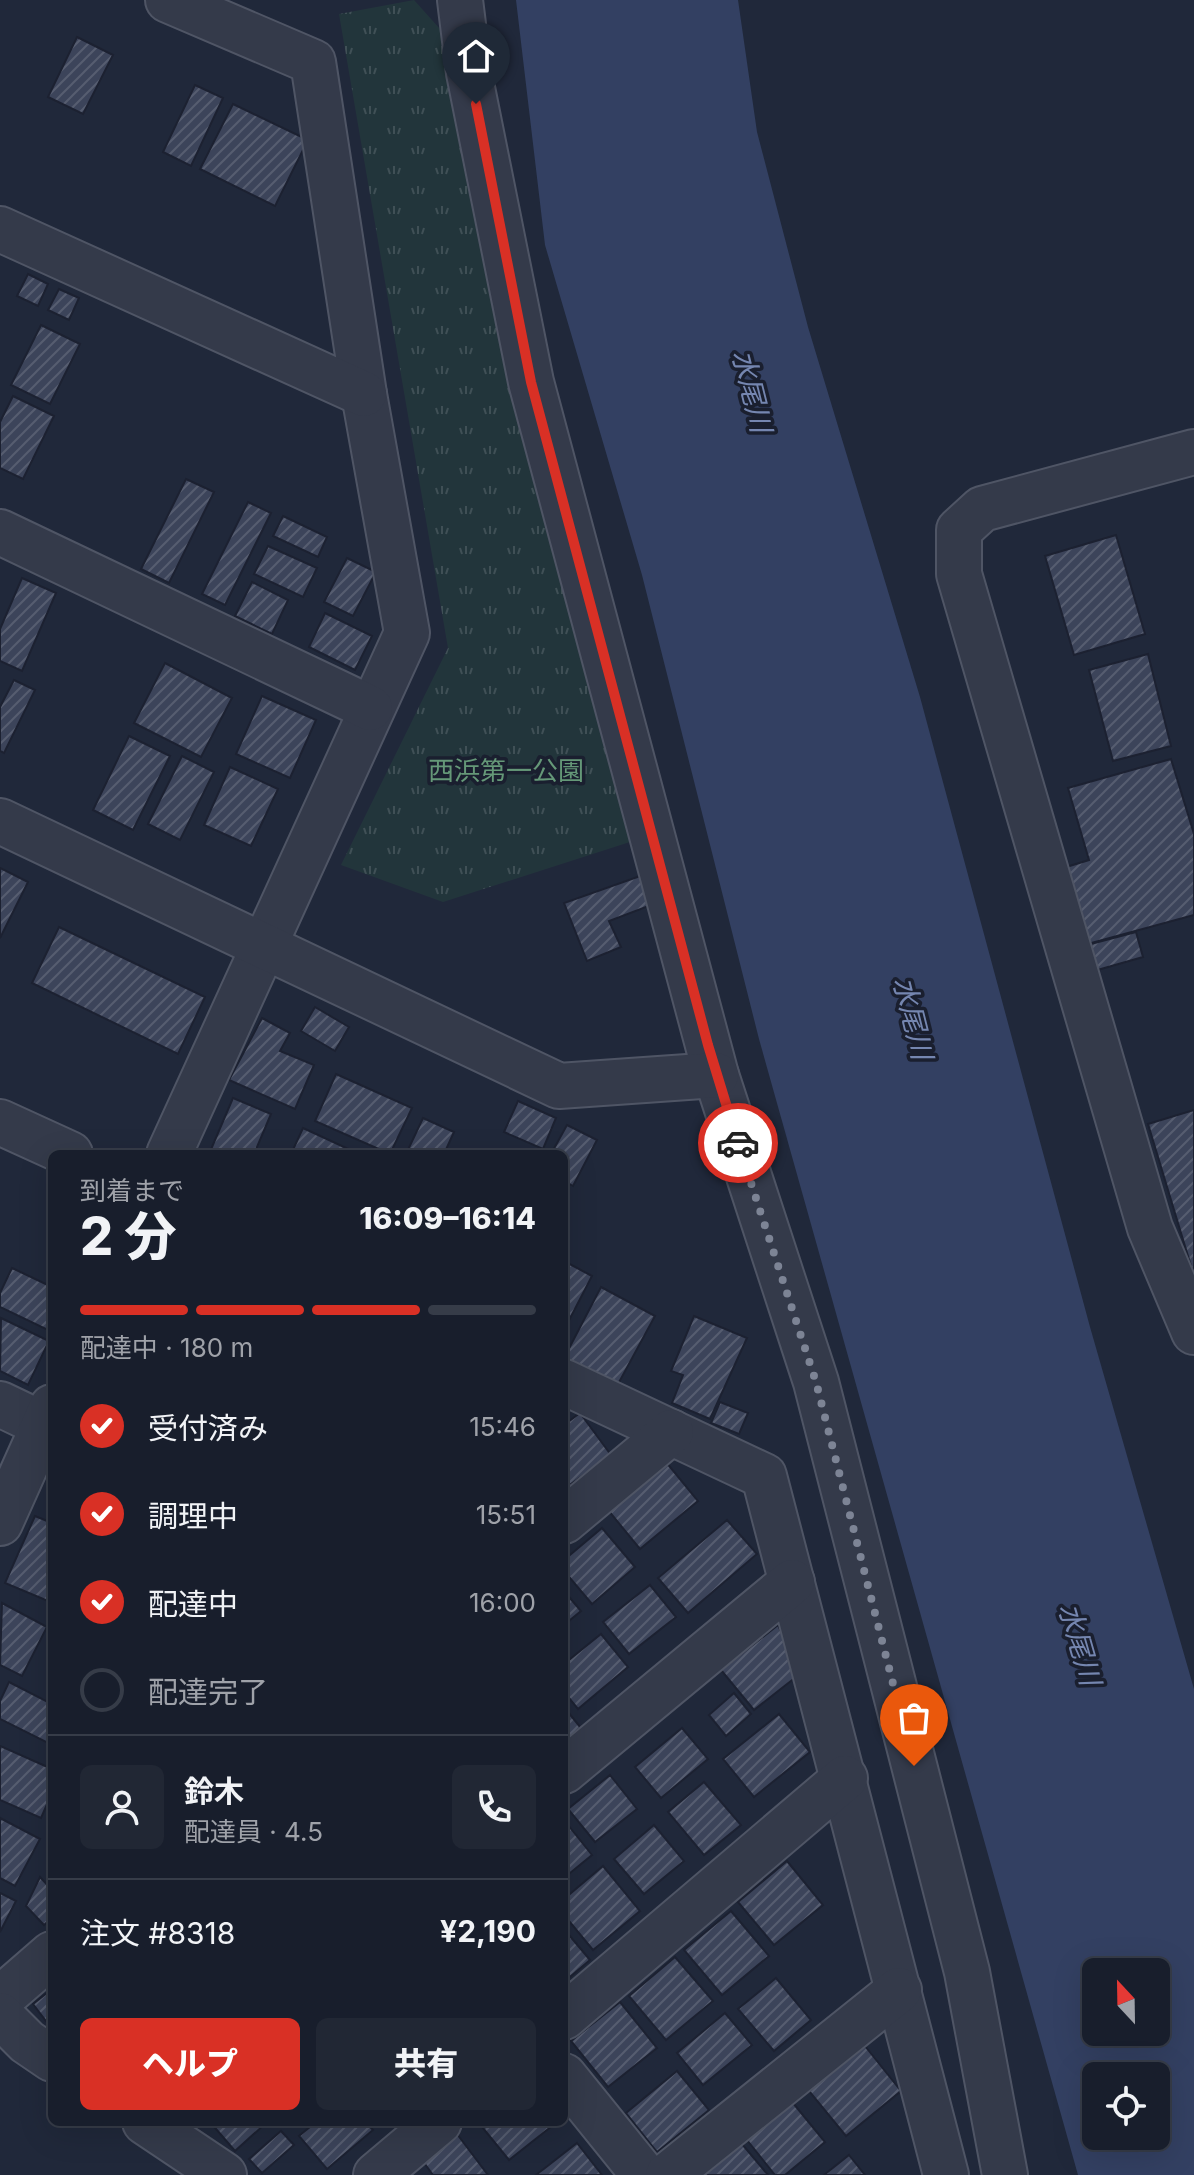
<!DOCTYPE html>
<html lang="ja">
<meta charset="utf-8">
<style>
:root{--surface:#181e2c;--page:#212734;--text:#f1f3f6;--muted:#9fa2a9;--line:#363c48;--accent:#d93025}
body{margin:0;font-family:Inter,"Noto Sans JP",sans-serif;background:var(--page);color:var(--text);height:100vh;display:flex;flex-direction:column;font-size:30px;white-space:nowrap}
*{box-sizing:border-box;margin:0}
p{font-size:26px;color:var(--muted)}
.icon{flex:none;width:44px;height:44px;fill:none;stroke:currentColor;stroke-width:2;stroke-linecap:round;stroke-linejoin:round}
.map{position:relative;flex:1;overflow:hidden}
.panel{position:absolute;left:48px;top:1150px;width:520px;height:976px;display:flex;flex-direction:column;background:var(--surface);border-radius:12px;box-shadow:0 8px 32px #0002,0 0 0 2px var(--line)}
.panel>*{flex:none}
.needle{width:52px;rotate:338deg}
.controls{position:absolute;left:1082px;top:1958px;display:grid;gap:16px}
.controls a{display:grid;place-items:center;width:88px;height:88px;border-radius:12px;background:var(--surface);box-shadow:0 8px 32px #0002,0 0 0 2px var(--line);font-size:40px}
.pin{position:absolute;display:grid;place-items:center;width:68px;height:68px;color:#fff;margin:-82px -34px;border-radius:50% 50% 50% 0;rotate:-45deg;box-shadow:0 0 8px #0007}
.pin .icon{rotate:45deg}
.courier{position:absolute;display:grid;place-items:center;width:80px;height:80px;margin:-40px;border:6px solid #d93025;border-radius:50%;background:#fff;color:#222;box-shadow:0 2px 10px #0007}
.summary em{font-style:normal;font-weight:800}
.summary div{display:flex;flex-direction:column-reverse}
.summary{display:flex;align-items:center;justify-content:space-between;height:136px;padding:0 32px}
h1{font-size:52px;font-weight:800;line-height:60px}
.bar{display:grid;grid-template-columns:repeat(4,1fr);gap:12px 8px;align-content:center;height:96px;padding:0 32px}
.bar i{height:10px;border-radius:6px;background:var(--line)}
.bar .on{background:var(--accent)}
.bar p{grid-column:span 4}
.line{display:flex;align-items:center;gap:20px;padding:0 32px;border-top:2px solid var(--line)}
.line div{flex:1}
.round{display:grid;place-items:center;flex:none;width:84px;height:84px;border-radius:12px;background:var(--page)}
ol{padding:0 32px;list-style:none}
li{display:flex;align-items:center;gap:24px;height:88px}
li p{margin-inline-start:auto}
li .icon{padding:8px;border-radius:50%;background:var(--accent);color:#fff;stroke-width:4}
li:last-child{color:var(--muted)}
li i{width:44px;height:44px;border:4px solid var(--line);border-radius:50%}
.button{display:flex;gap:16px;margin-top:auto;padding:16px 32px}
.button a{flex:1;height:92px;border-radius:12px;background:var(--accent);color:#fff;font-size:32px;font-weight:800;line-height:92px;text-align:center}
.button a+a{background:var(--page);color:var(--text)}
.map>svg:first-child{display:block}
</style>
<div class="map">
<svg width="1194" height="2175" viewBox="0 0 1194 2175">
<defs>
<pattern id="park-tufts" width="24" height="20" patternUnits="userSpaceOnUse" patternTransform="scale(2)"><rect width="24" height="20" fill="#22353b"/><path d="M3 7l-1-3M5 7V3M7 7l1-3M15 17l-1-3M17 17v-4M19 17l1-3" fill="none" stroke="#405056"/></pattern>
<pattern id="building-hatch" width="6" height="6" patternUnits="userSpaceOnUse" patternTransform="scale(2)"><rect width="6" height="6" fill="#3c445a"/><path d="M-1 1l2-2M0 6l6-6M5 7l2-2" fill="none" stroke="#565d70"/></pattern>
</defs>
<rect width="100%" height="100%" fill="#20283a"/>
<!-- park -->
<path fill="url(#park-tufts)" d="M414,0L440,29L488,285L633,841L443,902L341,865L448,648L339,14Z"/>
<!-- water -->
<path fill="#334062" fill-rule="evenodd" d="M516,0H738L757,132L808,327L920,697L1090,1327L1194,1689V2175H1078L759,1039L642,575L545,245ZM1096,1972H1156V2032H1096ZM1096,2076H1156V2136H1096Z"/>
<!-- building -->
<g fill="url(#building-hatch)" stroke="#1c2131" stroke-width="2">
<path d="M77,37L113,55L83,114L48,97Z"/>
<path d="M195,85L223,98L191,166L163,152Z"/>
<path d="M233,104L308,140L275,206L200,169Z"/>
<path d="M28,274L48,284L38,306L17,296Z"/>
<path d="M59,289L79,298L69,320L48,310Z"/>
<path d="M41,325L80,344L50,404L11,385Z"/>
<path d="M13,396L54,416L23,479L0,468V422Z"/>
<path d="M186,479L214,492L169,583L141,569Z"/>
<path d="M248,502L271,513L225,605L202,594Z"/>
<path d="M283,516L327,537L318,557L273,536Z"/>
<path d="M1116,535L1145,634L1074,655L1045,556Z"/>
<path d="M268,546L317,568L303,597L254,574Z"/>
<path d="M347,558L376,572L353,616L324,602Z"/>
<path d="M22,578L56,593L22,671L0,661V629Z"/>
<path d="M252,582L288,600L272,634L235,616Z"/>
<path d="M325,613L372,636L355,670L309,647Z"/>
<path d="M1148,654L1171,746L1113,761L1089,670Z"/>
<path d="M165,663L232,698L201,757L134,723Z"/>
<path d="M14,680L35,690L4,753L0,751V707Z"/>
<path d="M262,696L316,720L290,778L236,754Z"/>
<path d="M129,736L170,756L133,830L93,810Z"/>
<path d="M182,756L214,772L180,840L148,824Z"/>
<path d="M1171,759L1194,834V915L1084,945L1063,868L1089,860L1068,788Z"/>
<path d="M230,767L278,789L251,846L204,825Z"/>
<path d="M0,868L28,882L0,938Z"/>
<path d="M643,875L654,904L609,921L621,947L587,961L564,903Z"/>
<path d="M59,927L205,997L178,1054L32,983Z"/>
<path d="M1136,932L1143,957L1094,971L1087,945Z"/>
<path d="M315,1007L349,1027L335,1051L301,1031Z"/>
<path d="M262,1018L290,1033L280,1051L314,1065L295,1109L229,1080Z"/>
<path d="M336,1074L412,1108L390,1154L315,1121Z"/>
<path d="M233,1098L271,1114L254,1154H209Z"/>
<path d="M518,1101L556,1118L543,1149L504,1132Z"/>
<path d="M1194,1110V1276L1148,1124Z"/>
<path d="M423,1118L454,1132L444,1154H406Z"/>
<path d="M567,1125L597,1140L573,1186L564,1181V1154H551Z"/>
<path d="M303,1128L357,1153L356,1154H291Z"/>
<path d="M564,1261L592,1276L564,1330Z"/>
<path d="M12,1268L52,1287V1332L0,1307V1293Z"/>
<path d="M601,1287L655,1316L617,1386L564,1358Z"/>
<path d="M694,1316L747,1338L710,1419L672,1403L683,1375L671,1371Z"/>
<path d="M1,1318L49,1341L28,1385L0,1371Z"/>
<path d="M720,1402L748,1413L739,1434L711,1423Z"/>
<path d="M580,1413L611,1455L567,1487L564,1483V1425Z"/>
<path d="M666,1462L698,1501L640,1549L608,1510Z"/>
<path d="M35,1516L52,1523V1592L48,1601L5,1583Z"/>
<path d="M727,1520L757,1554L688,1613L658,1578Z"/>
<path d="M602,1528L635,1567L592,1604L564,1571V1560Z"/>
<path d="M650,1585L676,1617L629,1654L603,1622Z"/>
<path d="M564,1591L581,1611L564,1625Z"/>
<path d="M2,1603L47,1627L22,1676L0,1665Z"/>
<path d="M778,1625L801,1673L754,1710L721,1670Z"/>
<path d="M601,1634L628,1667L578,1709L564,1692V1664Z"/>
<path d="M9,1682L52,1704V1745L0,1719V1701Z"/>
<path d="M734,1693L751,1714L726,1736L709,1715Z"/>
<path d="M564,1707L585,1733L564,1749Z"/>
<path d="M779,1714L810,1752L754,1797L723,1759Z"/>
<path d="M682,1728L708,1759L661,1798L635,1767Z"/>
<path d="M0,1746L52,1769V1793L41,1818L0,1800Z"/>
<path d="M610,1775L637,1809L595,1842L568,1809Z"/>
<path d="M704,1782L741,1825L704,1855L668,1812Z"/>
<path d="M0,1818L40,1839L15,1886L0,1878Z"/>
<path d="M564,1820L592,1855L564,1878Z"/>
<path d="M654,1825L684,1861L644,1894L614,1859Z"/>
<path d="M787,1861L823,1905L774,1945L738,1902Z"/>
<path d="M603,1866L640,1911L593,1950L564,1915V1899Z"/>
<path d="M40,1877L52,1890V1918L44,1925L26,1906Z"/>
<path d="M0,1893L16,1901L0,1932Z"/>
<path d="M731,1911L769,1956L722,1995L684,1950Z"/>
<path d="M564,1929L590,1960L564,1982Z"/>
<path d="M675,1957L713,2001L666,2040L629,1996Z"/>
<path d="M776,1978L811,2020L774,2051L738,2009Z"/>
<path d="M52,1989V2029L33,2004Z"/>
<path d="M620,2002L657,2048L608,2087L571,2041Z"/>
<path d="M725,2013L752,2045L703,2085L677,2053Z"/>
<path d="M865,2046L901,2091L846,2136L809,2091Z"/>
<path d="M677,2071L709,2110L657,2152L626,2113Z"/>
<path d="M793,2103L825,2142L785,2175H775L747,2140Z"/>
<path d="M210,2122H267L235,2151Z"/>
<path d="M316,2122H366L373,2130L327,2169L299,2136Z"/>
<path d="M478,2122H548L552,2126L509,2160Z"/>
<path d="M281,2131L294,2145L262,2173L249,2159Z"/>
<path d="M457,2134L488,2175H433L422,2160Z"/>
<path d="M577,2143L602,2175H536Z"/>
<path d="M742,2144L768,2175H704Z"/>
<path d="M849,2155L865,2175H824Z"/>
</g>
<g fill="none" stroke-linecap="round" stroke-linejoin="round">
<defs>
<g id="minor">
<path d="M168,0L313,62L364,394L407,633L169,1154"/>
<path d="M460,0L469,73L531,382L716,1075L816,1382L967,1972L1005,2175"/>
<path d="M0,229L364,394"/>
<path d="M1194,452L982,509L959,530V574L1150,1228L1194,1332"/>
<path d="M0,532L370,708"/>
<path d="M0,821L559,1086L716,1075"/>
<path d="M0,1122L70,1154"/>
<path d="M564,1382L764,1476L946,2175"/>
<path d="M0,1404L44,1425"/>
<path d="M564,1521L671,1432"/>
<path d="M0,1523L52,1407"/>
<path d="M564,1771L792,1582"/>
<path d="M0,1999L52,1954"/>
<path d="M0,2015L27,2042L52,2059"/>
<path d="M564,2017L845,1778"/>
<path d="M564,2076L644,2175"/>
<path d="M145,2122L224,2175"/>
<path d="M376,2175L439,2122"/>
<path d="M668,2175L899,1990"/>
</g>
</defs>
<!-- minor casing -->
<use href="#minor" stroke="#4f5565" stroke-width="48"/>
<!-- minor -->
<use href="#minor" stroke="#343a4a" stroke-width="44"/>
</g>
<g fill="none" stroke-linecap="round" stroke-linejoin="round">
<!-- done -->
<path stroke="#7d8495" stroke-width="8" stroke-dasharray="0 14.4" d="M738,1143L816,1382L914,1766"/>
<!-- route -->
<path stroke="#d93025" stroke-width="10" d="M476,104L531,382L708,1045L738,1143"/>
</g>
<g text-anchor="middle" stroke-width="7" stroke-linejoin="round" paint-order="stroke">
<!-- park labels -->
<g font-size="26" fill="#659878" stroke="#1a1f2f">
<text x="506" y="780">西浜第一公園</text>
</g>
<!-- water labels -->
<g font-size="28" font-style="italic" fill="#7586b0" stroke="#1a1f2f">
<text transform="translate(752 391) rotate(76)" y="10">水尾川</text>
<text transform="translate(913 1018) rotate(76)" y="10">水尾川</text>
<text transform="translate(1080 1644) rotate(74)" y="10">水尾川</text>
</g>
</g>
</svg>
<div class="controls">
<a><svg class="needle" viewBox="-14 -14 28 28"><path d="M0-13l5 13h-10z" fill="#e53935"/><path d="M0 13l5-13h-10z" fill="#9fa2a9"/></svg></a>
<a><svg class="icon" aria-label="locate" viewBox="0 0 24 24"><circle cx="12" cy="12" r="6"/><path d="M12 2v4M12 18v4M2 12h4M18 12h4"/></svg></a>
</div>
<div class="pin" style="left:914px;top:1766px;background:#ea580c"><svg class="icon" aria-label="bag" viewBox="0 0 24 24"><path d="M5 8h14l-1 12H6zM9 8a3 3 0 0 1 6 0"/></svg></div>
<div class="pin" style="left:476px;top:104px;background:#1f2937"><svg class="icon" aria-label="home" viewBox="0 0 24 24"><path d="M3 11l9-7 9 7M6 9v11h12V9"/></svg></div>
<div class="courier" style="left:738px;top:1143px"><svg class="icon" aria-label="car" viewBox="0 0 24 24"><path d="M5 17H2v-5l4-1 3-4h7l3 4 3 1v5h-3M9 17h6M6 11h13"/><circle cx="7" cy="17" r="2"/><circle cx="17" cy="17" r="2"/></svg></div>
<section class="panel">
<div class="summary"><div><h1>2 分</h1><p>到着まで</p></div><em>16:09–16:14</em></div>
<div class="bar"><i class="on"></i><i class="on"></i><i class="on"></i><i></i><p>配達中 · 180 m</p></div>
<ol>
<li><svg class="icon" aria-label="check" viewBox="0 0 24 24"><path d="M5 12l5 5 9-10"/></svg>受付済み<p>15:46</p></li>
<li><svg class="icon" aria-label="check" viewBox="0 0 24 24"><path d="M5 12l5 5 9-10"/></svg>調理中<p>15:51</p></li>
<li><svg class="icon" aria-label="check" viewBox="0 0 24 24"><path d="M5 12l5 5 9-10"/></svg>配達中<p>16:00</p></li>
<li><i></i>配達完了</li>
</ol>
<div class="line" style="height:144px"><a class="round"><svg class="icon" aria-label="person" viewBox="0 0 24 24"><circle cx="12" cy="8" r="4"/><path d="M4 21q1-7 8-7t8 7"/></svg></a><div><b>鈴木</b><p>配達員 · 4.5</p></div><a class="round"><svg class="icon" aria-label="phone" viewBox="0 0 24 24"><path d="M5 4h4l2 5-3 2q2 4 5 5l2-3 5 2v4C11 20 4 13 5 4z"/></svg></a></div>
<div class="line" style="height:104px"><div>注文 #8318</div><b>¥2,190</b></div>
<div class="button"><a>ヘルプ</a><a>共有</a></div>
</section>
</div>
